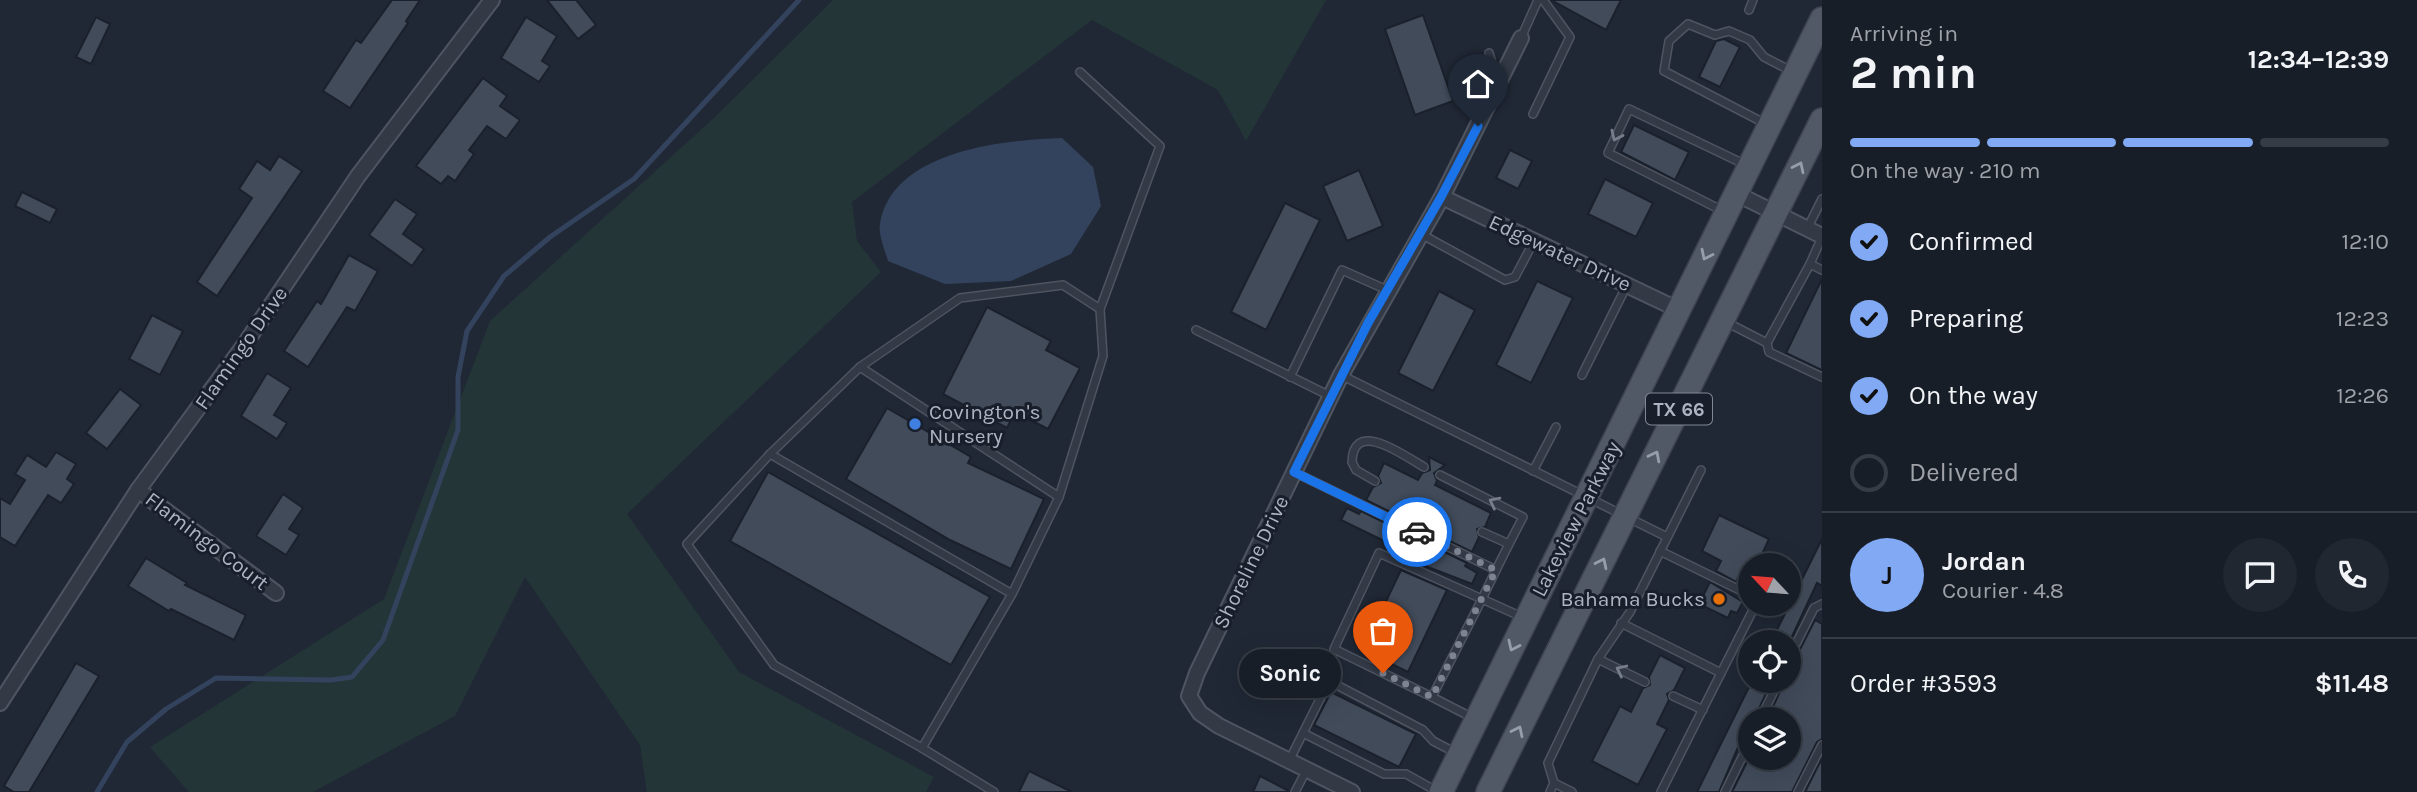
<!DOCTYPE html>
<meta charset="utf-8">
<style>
:root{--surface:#181e28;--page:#212730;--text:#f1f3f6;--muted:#9fa2a8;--line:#363c45;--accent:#81a9f4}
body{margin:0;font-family:Karla,sans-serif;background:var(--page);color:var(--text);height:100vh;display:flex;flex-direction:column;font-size:26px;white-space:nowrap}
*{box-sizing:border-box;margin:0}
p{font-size:23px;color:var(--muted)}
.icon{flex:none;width:38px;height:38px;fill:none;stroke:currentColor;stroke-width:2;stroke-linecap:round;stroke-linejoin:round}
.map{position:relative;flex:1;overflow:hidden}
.sheet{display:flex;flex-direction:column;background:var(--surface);width:595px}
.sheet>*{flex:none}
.needle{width:46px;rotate:296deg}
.fabs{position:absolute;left:1738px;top:553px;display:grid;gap:14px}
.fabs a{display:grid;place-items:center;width:63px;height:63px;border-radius:50%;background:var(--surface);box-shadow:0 7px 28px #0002,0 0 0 2px var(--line);font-size:35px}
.pin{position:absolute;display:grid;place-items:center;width:60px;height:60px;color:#fff;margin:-72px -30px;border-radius:50% 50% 50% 0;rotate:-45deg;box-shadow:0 0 7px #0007}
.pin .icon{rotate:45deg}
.courier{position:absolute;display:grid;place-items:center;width:70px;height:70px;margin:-35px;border:5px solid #1a73e8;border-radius:50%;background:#fff;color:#222;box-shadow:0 2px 9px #0007}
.bubble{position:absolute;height:49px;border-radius:24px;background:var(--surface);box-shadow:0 7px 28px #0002,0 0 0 2px var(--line);font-size:23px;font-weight:700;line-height:49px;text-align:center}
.overview em{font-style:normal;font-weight:700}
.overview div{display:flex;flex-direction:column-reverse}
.overview{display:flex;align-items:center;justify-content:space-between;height:119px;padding:0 28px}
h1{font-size:46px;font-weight:700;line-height:52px}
.bar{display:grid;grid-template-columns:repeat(4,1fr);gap:10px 7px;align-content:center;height:84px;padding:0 28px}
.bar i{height:9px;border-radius:5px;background:var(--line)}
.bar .on{background:var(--accent)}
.bar p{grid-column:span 4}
.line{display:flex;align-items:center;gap:18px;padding:0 28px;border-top:2px solid var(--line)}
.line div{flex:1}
.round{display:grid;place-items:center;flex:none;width:74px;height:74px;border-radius:37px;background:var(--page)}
ol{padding:0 28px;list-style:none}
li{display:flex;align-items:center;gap:21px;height:77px}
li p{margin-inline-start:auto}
li .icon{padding:7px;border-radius:50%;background:var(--accent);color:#111;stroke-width:4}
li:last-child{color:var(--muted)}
li i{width:38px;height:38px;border:4px solid var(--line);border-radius:50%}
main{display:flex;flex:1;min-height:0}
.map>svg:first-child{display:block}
</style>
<main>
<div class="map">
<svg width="1822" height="792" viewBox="0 0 1822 792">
<rect width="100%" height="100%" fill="#202835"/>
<!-- green -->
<path fill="#233537" d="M833,0H1326L1246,141L1218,90L1092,20L852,202L857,241L881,272L627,514L739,672L934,777L926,792H647L640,745L525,577L455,716L313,792H189L150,747L384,599L490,321L715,117Z"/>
<!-- water -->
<path fill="#34435d" d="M1062,138L1093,167L1101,206L1071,254L1011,281L945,284L888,261C885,250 878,234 880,224C892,151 1003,140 1062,138Z"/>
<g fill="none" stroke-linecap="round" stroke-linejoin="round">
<!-- stream -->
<path stroke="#34435d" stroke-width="5" d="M97,792L127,742L166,709L216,678L331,680L352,677L383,640L458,430V377L467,331L504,276L550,237L634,179L799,0"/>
</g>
<!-- building -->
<g fill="#414b5a" stroke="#1b212c" stroke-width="2">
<path d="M392,0H420L406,21L408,23L350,108L323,91L356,40L361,43Z"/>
<path d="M547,0H576L596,25L578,39Z"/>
<path d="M1551,0H1621L1606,30Z"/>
<path d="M1423,15L1453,101L1415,115L1385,29Z"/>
<path d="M96,17L110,24L91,64L76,57Z"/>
<path d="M526,17L557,36L542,61L550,66L539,82L501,58Z"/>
<path d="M1724,39L1740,47L1720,87L1699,77L1716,41Z"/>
<path d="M483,78L507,96L500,106L520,120L506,139L487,126L469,150L474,154L455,181L448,176L441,184L416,166Z"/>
<path d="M1634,125L1689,152L1675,180L1621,152Z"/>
<path d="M1510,150L1532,161L1518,189L1496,178Z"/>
<path d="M279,156L302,171L217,296L197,282L252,198L239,189L257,161L270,170Z"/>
<path d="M1359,170L1383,226L1347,241L1323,186Z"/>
<path d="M1605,179L1653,203L1636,237L1588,214Z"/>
<path d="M22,192L57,209L50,223L15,206Z"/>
<path d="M395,199L417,214L403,234L424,249L412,266L369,235Z"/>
<path d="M1285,203L1320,220L1266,330L1231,312Z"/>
<path d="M349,255L378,271L355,311L347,307L308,367L284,351L317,301L321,304Z"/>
<path d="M1822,279V370L1786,353Z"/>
<path d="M1537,281L1573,298L1531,383L1496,365Z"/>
<path d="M1439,291L1475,310L1433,391L1398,373Z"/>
<path d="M987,307L1051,341L1046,350L1080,368L1048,429L1015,412L1007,428L943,394Z"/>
<path d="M152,315L183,331L160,375L129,359Z"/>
<path d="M267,373L291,388L274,415L287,423L277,439L241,416Z"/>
<path d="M120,389L141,405L107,449L86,433Z"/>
<path d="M887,408L971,457L968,463L1044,499L1011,569L950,540L846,479Z"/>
<path d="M56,452L76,464L67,479L74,484L61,503L48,495L15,546L0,537V498L10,504L25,480L15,474L27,455L46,467Z"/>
<path d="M1429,457L1445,465L1434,473L1437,481L1435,485L1491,513L1485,527L1477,529L1479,537L1472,552L1366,500L1373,487L1381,483L1378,476L1384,463L1418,480L1422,473L1430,470Z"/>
<path d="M768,472L990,597L951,665L730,541Z"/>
<path d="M283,494L303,508L289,529L299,535L286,555L256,536Z"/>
<path d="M1347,508L1359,514L1361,511L1467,563L1465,566L1477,573L1472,584L1407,559L1409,553L1341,520Z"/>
<path d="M1719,515L1769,539L1757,565H1744L1736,582L1716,571L1721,561L1702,551Z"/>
<path d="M1822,539V586L1817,583L1788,645V642H1771Z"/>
<path d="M146,558L187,583L185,585L246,615L234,640L171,609L169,611L128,586Z"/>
<path d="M1401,570L1447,590L1408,672L1359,648L1372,621L1376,622Z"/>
<path d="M1710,582L1743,602L1737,613L1731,611L1728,618L1699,604Z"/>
<path d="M1815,620L1822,624V739L1817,742L1792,792H1732L1749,758H1788V719H1767L1785,681H1788V666L1793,663Z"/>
<path d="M1660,655L1685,668L1674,690L1667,694L1669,700L1657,724L1667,729L1638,785L1592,761L1620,706L1631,712L1643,688L1650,685L1649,677Z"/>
<path d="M76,663L99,676L29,792H14L4,786Z"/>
<path d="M1752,681H1772L1754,719H1750L1719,792H1697Z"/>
<path d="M1331,692L1416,734L1399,767L1314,725Z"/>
<path d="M1822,758V792H1805Z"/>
<path d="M1029,771L1072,792H1019Z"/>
<path d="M1260,776L1289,791V792H1253Z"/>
</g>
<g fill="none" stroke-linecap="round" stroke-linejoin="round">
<defs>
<g id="service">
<path d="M1749,10L1753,0"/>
<path d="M1521,38L1538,0"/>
<path d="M1489,53L1498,84"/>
<path d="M1080,72L1160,146L1100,309"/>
<path d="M1533,114L1570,37L1543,0"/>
<path d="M1766,124L1664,71L1669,41L1688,24L1715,35L1729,31L1750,40L1764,57L1793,72"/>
<path d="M1725,212L1608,153L1629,109L1746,165"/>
<path d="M1807,229L1822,199"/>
<path d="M1421,234L1505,280L1515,277L1534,241"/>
<path d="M1822,237L1810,264L1822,270"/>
<path d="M1726,322L1767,343L1810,264"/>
<path d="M1196,330L1330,396"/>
<path d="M1767,343L1769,352L1822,377"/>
<path d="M860,367L1059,497"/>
<path d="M1341,375L1667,537"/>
<path d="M1582,375L1627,285"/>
<path d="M1290,377L1342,270L1387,290"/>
<path d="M770,454L687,544L774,665L922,748"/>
<path d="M1533,471L1556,427"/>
<path d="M1294,472L1496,570L1482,599L1522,617"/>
<path d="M1440,475L1523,517L1509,544L1482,532"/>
<path d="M1375,481L1356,470L1352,462C1353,417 1406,457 1424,467"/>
<path d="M1660,551L1750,595"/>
<path d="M1496,570L1509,544"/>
<path d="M1621,623L1721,673L1661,792"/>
<path d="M1598,659L1645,682"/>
<path d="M1788,660L1814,608L1822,604"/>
<path d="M1721,673L1756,604"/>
<path d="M1673,696L1703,710"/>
<path d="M1432,697L1334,649L1379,553L1482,599L1432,697L1473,718"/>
<path d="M1760,719L1779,681"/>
<path d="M1303,733L1384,774H1406L1438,792"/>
<path d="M1289,761L1329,681L1423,730L1433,741L1458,754"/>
<path d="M1554,783L1572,792"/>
<path d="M994,792L922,748L1012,594L1059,497L1103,356L1100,309L1063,285L960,298L860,367L770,454L1012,594"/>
<path d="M1295,792L1307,769"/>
<path d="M1550,792L1554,783L1548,763L1598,659L1630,612L1701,470"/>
<path d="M1725,792L1750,741"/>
<path d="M1798,792L1822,745"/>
</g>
<g id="minor">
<path d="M1737,194L1822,236"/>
<path d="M1442,197L1679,310"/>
<path d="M138,490L276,593"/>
<path d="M0,703L138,490L245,344L358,176L492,0"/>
<path d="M1352,792L1219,726L1200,713L1189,696L1197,673L1341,375L1442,197L1521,38"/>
</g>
<g id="primary">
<path d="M1441,792L1822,19"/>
<path d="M1488,792L1822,120"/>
</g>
</defs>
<!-- service casing -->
<use href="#service" stroke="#4e5561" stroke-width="10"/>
<!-- minor casing -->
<use href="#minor" stroke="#4e5561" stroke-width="18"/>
<!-- primary casing -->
<use href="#primary" stroke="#3d4350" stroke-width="26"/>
<!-- service -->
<use href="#service" stroke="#333a46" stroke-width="7"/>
<!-- minor -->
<use href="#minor" stroke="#333a46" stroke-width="14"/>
<!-- primary -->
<use href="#primary" stroke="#515966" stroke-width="23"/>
</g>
<!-- one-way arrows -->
<defs><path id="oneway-chevron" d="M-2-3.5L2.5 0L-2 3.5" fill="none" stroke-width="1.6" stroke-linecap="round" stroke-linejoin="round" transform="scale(1.75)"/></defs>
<g stroke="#767e8b">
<use href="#oneway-chevron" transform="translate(1616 136) rotate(115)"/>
<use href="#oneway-chevron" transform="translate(1494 502) rotate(-153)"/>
<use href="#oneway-chevron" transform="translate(1621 670) rotate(-154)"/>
</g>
<g stroke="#969eac">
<use href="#oneway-chevron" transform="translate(1799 167) rotate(-64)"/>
<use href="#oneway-chevron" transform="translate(1706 255) rotate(116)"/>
<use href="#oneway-chevron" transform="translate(1655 456) rotate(-63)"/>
<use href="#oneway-chevron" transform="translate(1602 563) rotate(-64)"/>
<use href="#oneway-chevron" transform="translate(1513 646) rotate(115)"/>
<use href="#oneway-chevron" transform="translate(1518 731) rotate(-64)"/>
</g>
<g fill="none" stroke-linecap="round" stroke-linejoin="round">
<!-- done -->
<path stroke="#7c8491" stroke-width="7" stroke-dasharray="0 12.6" d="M1383,673L1432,697L1496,570L1417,532"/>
<!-- route -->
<path stroke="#1a73e8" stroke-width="9" d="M1417,532L1294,472L1368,323L1441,197L1478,126"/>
</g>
<!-- markers -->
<circle fill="#3f7fe0" stroke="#191f2a" stroke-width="2.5" cx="915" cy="424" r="7"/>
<circle fill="#e8710a" stroke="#191f2a" stroke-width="2.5" cx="1719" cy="599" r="7"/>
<g text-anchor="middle" stroke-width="6" stroke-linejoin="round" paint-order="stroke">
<!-- shield labels -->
<rect fill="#191f2a" stroke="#818895" stroke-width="2" x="1646" y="393.5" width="66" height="31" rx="5"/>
<g font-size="19" font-weight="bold" fill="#adb5c3">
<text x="1679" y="416">TX 66</text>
</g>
<!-- street labels -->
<g font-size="21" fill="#adb5c3" stroke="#191f2a">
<text transform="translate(1560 253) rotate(25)" y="7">Edgewater Drive</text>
<text transform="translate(241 348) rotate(-55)" y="7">Flamingo Drive</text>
<text transform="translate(1576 519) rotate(-63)" y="7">Lakeview Parkway</text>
<text transform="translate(207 541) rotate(37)" y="7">Flamingo Court</text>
<text transform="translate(1251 562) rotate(-64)" y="7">Shoreline Drive</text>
</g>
<!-- poi labels -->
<g font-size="21" fill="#adb5c3" stroke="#191f2a" text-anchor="start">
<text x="929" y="419">Covington's<tspan x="929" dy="24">Nursery</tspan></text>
<text x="1705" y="606" text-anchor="end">Bahama Bucks</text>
</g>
</g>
</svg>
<div class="fabs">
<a><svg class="needle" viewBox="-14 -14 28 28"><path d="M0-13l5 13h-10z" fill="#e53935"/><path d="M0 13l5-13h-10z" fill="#9fa2a8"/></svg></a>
<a><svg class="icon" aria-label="locate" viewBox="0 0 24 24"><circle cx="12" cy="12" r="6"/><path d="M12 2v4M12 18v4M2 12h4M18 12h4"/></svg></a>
<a><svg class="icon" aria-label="layers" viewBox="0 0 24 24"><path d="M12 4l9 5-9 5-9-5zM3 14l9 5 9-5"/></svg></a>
</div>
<div class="pin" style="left:1383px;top:673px;background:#ea580c"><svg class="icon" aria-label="bag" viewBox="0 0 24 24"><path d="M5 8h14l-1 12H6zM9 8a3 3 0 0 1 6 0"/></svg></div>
<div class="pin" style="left:1478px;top:126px;background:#1f2937"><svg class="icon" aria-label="home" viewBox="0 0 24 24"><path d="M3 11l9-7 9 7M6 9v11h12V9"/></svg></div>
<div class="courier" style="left:1417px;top:532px"><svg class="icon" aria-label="car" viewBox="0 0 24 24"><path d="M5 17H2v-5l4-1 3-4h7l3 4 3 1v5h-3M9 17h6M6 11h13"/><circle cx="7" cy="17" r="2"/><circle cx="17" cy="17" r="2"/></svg></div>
<div class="bubble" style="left:1239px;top:649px;width:102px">Sonic</div>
</div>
<section class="sheet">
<div class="overview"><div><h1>2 min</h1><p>Arriving in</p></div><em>12:34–12:39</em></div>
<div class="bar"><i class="on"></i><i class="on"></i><i class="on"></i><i></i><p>On the way · 210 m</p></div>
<ol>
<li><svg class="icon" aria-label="check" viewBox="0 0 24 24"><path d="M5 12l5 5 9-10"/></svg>Confirmed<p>12:10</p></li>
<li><svg class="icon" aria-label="check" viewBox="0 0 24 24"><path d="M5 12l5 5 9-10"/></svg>Preparing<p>12:23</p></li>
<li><svg class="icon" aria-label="check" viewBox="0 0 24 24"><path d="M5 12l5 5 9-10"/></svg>On the way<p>12:26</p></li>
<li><i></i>Delivered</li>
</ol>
<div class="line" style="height:126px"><b class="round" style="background:var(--accent);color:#111">J</b><div><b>Jordan</b><p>Courier · 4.8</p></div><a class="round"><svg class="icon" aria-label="chat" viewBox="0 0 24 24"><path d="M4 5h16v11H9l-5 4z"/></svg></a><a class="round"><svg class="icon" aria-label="phone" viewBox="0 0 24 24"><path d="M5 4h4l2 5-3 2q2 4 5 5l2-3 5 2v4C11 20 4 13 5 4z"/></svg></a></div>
<div class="line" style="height:91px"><div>Order #3593</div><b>$11.48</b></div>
</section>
</main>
